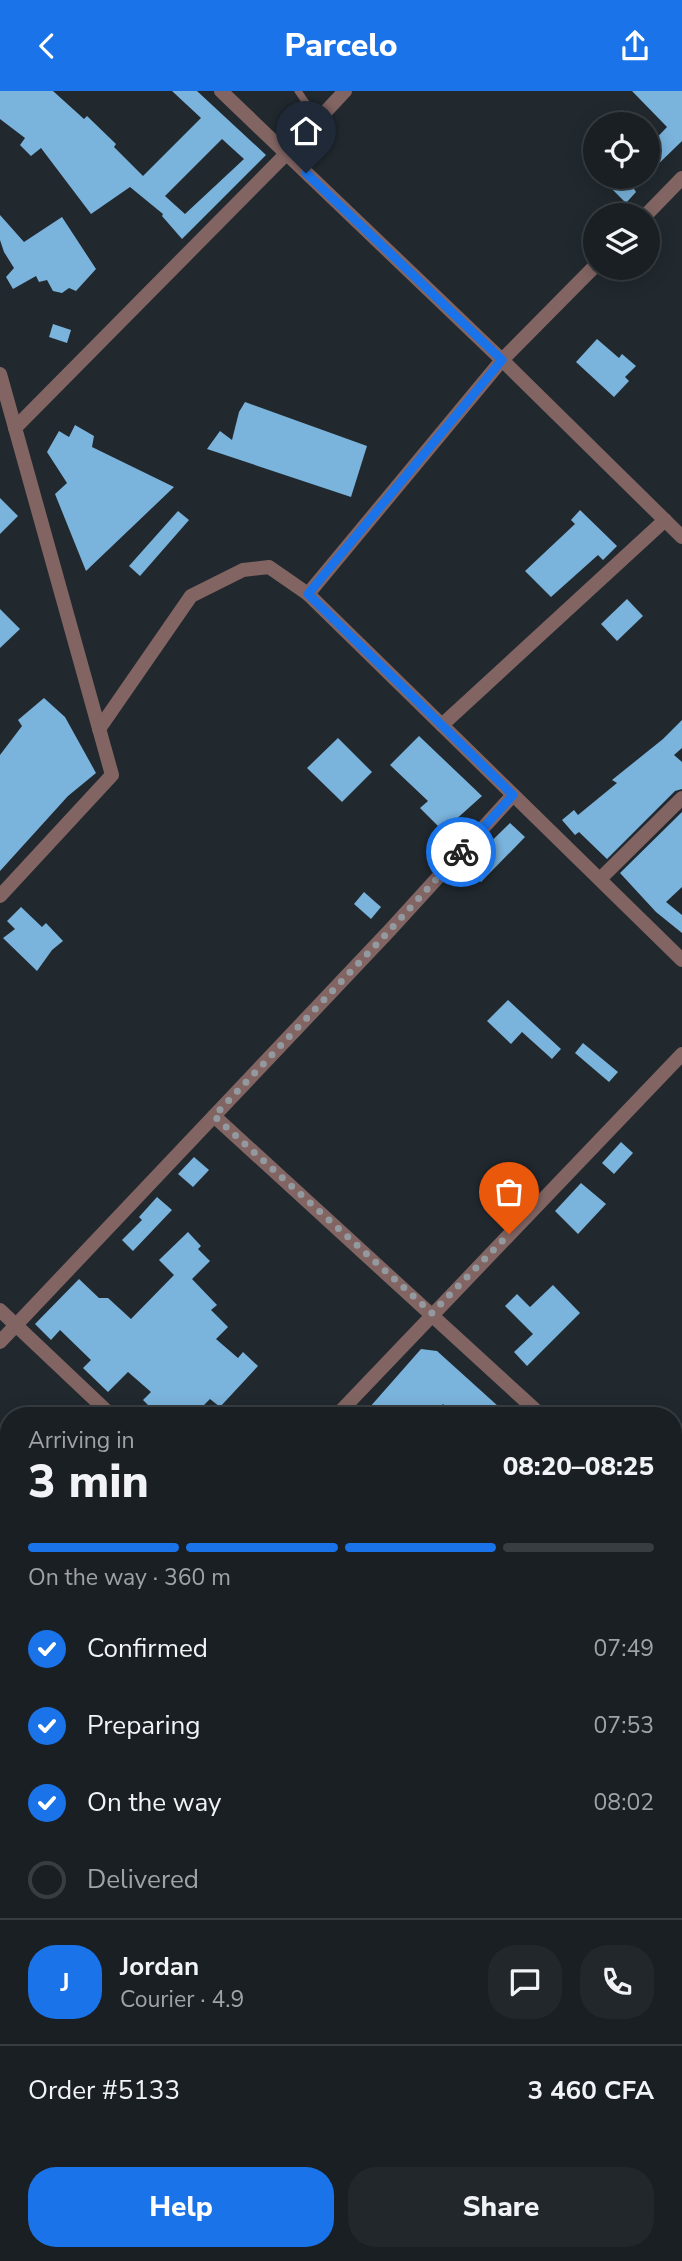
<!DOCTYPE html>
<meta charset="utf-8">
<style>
:root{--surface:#191f23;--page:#22272b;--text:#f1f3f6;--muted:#9fa2a6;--line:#373d41;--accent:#1a73e8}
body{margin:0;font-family:"Nunito Sans",sans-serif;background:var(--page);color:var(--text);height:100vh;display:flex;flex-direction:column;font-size:26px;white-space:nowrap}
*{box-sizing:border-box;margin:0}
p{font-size:23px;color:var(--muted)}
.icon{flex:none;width:38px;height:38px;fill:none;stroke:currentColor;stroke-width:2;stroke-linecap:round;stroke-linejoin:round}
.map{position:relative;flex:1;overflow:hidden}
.side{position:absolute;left:0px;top:1316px;width:682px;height:854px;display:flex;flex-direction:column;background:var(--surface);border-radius:28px 28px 0 0;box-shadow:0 4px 18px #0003,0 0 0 2px var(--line)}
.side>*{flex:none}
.buttons{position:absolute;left:583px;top:21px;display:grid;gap:14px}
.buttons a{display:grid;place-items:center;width:77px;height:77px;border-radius:50%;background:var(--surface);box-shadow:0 4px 18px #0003,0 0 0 2px var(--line);font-size:35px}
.pin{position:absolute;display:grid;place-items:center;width:60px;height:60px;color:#fff;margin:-72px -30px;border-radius:50% 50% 50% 0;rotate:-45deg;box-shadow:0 0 7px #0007}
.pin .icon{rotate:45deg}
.courier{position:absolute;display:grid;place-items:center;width:70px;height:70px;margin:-35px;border:5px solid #1a73e8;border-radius:50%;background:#fff;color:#222;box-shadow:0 2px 9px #0007}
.head em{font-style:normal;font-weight:800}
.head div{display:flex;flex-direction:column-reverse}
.head{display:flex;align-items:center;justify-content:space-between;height:119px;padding:0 28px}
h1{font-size:46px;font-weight:800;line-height:52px}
.bar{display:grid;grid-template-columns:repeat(4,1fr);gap:10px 7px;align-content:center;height:84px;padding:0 28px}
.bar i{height:9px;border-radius:5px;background:var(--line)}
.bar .on{background:var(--accent)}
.bar p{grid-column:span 4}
.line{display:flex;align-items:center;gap:18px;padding:0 28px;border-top:2px solid var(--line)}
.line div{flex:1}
.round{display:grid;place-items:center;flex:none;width:74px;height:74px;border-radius:28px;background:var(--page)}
ol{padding:0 28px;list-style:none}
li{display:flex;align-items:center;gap:21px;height:77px}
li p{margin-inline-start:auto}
li .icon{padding:7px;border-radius:50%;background:var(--accent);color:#fff;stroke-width:4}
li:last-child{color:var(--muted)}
li i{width:38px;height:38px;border:4px solid var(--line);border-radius:50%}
.button{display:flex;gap:14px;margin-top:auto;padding:14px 28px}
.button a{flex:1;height:80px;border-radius:28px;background:var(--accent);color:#fff;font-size:28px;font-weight:800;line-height:80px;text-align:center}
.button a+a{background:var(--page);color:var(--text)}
header{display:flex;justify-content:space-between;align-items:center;height:91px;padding:0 28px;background:var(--accent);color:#fff;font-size:32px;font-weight:800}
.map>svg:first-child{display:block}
</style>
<header><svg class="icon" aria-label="back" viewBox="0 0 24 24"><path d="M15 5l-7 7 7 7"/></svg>Parcelo<svg class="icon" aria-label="share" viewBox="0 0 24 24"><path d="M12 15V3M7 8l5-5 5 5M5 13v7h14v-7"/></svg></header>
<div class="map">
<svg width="682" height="2170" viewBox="0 0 682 2170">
<rect width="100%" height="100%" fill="#21292f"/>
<!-- building -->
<g fill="#7ab3dc" fill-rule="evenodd">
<path d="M0,0H53L84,28L87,25L116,53L114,56L143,85L201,27L172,0H197L266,64L182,148L162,125L163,123L130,96L91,123L41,57L31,65L20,54L25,47L0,28ZM222,48L244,68L185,123L165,105Z"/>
<path d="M632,0H682V50L648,83V56L667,36Z"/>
<path d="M624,86H645L634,98L636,101L626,112L612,98Z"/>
<path d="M0,124L24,151L62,126L96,178L76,200L69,197L62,202L53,200L47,189L39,191L36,185L13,198L6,186L14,177L4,161L0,149Z"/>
<path d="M53,233L71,239L67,252L49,246Z"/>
<path d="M597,248L619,267L622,263L636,275L625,286L629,290L614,306L576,271Z"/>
<path d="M245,311L367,355L351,406L207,358L220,340L232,349L239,321Z"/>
<path d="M75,334L94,345L92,356L174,396L86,480L55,403L67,392L47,361L59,340L69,346Z"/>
<path d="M0,407L18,425L0,443Z"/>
<path d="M580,419L617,455L603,469L598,464L551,506L525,480L575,433L571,429Z"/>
<path d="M178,420L189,429L140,485L129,475Z"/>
<path d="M627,508L643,525L617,550L601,533Z"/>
<path d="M0,518L20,538L0,557Z"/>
<path d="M44,607L65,626L96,682L68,705L0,780V664L22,635L18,629Z"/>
<path d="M682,629V657L674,664L682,671V698L675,700L607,768L579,741L575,744L562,729L574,719L578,724L617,692L612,689L663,648Z"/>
<path d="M419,645L482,705L443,740L420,717L428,710L390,674Z"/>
<path d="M338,647L372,681L342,711L307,677Z"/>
<path d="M682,721V796L666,811L682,824V842L656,821L620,782Z"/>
<path d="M510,732L525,746L481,791L465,776Z"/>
<path d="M364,801L381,816L371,828L354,813Z"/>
<path d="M21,816L42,836L46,832L63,850L52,859L37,880L3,847L15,838L7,830Z"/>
<path d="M508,909L561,958L552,968L522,941L511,953L487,930Z"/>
<path d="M583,952L618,981L609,991L575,962Z"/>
<path d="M621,1051L633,1062L614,1083L602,1072Z"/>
<path d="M194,1066L209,1079L193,1096L178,1083Z"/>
<path d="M581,1092L606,1113L578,1143L555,1120Z"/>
<path d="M157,1106L172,1119L133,1160L122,1149L142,1129L139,1126Z"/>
<path d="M188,1141L201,1155L198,1158L210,1170L192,1188L217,1214L211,1219L228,1236L216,1248L238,1267L243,1261L258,1275L220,1316L210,1308L193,1325H159L143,1309L151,1301L128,1281L108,1301L83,1277L91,1269L60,1239L51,1249L35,1233L79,1188L99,1207H108L131,1228L174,1184L159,1169Z"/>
<path d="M553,1194L580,1222L527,1275L514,1261L533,1243L505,1215L517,1203L530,1216Z"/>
<path d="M421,1258L437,1260L509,1325H455L443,1313L438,1320H427L419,1314L408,1325H362Z"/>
</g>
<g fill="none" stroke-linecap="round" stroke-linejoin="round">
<!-- lane -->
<path stroke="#826563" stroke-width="7" d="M298,0L317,28"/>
<!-- street -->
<g stroke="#826563" stroke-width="14">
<path d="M221,0L502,269L682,446"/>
<path d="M646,124L682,87"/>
<path d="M0,283L112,684L0,805"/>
<path d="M15,337L286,63L345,0"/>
<path d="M308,503L502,269L595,175"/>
<path d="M442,634L665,429"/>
<path d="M99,638L191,505L243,479L269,476L308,503L682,869"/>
<path d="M600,788L682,707"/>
<path d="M214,1025L542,1325"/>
<path d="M0,1219L112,1325"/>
<path d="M0,1251L390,839L513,704"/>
<path d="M336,1325L682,963"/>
<path d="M674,1392L682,1383"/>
<path d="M674,1447L682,1455"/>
<path d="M0,1685L9,1676"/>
<path d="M0,1806L9,1814"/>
<path d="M674,1834L682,1841"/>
<path d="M674,2153L682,2145"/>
<path d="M667,2161L676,2170"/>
<path d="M253,2170L261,2161"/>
</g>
</g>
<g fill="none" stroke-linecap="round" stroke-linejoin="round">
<!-- done -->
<path stroke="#939a9f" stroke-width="7" stroke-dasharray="0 12.6" d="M461,761L390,839L214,1025L432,1222L509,1143"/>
<!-- route -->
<path stroke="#1a73e8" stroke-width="9" d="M306,82L502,269L308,503L513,704L461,761"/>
</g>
</svg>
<div class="buttons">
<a><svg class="icon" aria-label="locate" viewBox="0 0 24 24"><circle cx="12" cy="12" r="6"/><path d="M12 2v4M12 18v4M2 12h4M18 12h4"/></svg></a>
<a><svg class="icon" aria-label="layers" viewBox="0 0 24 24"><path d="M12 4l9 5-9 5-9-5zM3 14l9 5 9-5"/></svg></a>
</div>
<div class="pin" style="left:509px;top:1143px;background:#ea580c"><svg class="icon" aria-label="bag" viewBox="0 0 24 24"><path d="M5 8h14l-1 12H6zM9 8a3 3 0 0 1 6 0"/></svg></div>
<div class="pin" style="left:306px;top:82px;background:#1f2937"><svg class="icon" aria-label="home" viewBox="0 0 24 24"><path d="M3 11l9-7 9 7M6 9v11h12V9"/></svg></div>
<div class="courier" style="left:461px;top:761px"><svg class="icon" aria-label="bike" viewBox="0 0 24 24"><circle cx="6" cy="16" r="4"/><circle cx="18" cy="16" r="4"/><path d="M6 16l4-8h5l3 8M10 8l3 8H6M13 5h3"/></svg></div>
<section class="side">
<div class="head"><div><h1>3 min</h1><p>Arriving in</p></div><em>08:20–08:25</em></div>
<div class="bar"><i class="on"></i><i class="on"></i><i class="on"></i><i></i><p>On the way · 360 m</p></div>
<ol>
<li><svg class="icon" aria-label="check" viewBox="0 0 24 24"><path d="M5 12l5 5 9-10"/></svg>Confirmed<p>07:49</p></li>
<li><svg class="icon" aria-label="check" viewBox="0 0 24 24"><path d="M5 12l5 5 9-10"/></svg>Preparing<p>07:53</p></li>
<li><svg class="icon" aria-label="check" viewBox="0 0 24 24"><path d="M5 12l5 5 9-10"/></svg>On the way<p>08:02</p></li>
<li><i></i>Delivered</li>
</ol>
<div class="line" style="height:126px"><b class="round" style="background:var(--accent);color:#fff">J</b><div><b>Jordan</b><p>Courier · 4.9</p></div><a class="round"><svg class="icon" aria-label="chat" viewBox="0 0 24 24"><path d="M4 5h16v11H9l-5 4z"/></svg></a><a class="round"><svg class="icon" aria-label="phone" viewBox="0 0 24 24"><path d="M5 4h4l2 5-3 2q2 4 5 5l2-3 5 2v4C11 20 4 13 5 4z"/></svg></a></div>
<div class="line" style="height:91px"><div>Order #5133</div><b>3 460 CFA</b></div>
<div class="button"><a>Help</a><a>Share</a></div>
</section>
</div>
